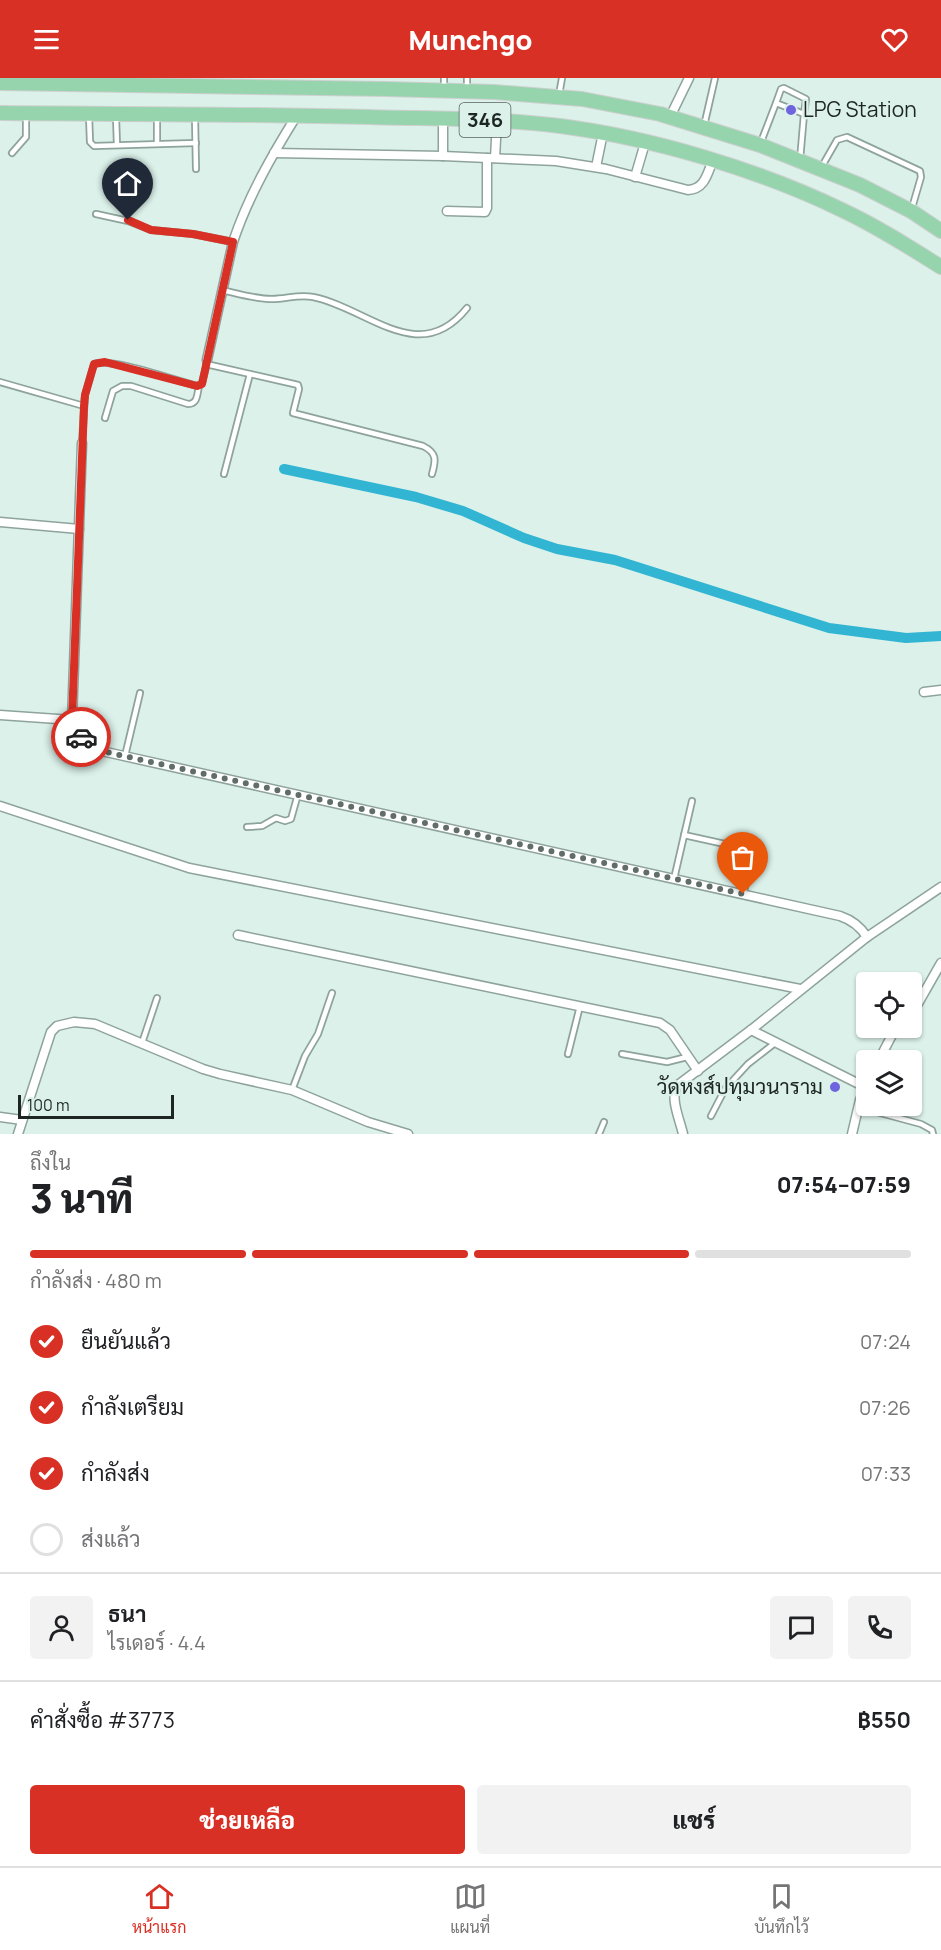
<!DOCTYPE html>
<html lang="th">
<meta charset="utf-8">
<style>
:root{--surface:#fff;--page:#f2f2f2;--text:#202124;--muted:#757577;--line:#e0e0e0;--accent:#d93025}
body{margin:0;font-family:Manrope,Sarabun,sans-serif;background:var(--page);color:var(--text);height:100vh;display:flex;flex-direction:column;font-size:22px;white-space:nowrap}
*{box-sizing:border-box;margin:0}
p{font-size:20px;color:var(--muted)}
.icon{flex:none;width:33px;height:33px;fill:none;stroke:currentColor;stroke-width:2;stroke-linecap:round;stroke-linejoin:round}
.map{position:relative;height:1056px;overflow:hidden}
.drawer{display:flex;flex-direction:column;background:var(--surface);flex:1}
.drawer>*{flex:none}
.fabs{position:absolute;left:856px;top:894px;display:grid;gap:12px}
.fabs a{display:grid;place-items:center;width:66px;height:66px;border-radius:6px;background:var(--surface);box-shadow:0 2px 4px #0004;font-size:30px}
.scale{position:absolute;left:18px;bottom:15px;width:156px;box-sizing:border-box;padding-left:6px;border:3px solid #1e2624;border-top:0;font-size:16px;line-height:21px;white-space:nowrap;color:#1e2624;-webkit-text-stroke:4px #dbf1ea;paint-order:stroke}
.pin{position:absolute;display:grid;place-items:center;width:51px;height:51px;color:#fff;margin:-62px -26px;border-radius:50% 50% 50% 0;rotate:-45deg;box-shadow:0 0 6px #0007}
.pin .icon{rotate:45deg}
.courier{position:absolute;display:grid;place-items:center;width:60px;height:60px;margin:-30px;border:4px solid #d93025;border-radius:50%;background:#fff;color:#222;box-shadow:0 2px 8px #0007}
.summary em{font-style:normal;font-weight:800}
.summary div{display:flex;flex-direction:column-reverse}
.summary{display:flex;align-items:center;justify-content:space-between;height:102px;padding:0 30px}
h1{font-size:39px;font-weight:800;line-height:45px}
.bar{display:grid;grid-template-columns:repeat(4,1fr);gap:9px 6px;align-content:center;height:72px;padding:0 30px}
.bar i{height:8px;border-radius:4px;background:var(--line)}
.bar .current{background:var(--accent)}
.bar p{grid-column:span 4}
.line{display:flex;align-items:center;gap:15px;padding:0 30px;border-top:2px solid var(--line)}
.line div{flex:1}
.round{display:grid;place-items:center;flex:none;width:63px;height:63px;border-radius:6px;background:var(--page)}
ol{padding:0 30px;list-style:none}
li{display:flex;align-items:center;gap:18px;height:66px}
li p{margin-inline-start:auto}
li .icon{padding:6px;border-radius:50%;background:var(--accent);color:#fff;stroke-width:4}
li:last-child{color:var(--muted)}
li i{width:33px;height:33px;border:3px solid var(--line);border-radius:50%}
.cta{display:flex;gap:12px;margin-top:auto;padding:12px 30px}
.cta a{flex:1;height:69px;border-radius:6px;background:var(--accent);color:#fff;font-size:24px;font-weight:800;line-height:69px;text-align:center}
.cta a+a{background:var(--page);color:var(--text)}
header{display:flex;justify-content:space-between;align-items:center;height:78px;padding:0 30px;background:var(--accent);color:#fff;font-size:27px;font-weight:800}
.tabs{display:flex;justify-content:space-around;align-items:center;height:84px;border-top:2px solid var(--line);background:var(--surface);font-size:16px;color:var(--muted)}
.tabs a{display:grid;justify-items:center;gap:3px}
.tabs .current{color:var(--accent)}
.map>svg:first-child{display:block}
</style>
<header><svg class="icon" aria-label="menu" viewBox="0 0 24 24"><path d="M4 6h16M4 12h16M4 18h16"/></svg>Munchgo<svg class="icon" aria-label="heart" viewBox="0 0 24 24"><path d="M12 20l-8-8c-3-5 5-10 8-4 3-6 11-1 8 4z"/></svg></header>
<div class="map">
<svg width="941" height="1056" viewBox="0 0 941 1056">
<rect width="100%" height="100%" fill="#dbf1ea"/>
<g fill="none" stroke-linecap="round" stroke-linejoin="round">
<!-- canal -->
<path stroke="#32b4d3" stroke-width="10" d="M284,391L416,419L463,433L524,460L557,471L615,482L829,550L906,560L941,558"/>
<defs>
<g id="service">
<path d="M467,0V11"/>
<path d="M444,10V0"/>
<path d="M559,17L562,0"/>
<path d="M776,25L781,11L784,10L806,21L804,36"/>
<path d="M89,37L90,64L94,68L196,65"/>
<path d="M116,39L117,67"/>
<path d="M195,39L196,91"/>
<path d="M704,48L715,0"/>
<path d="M761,64L776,25L804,36L800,82"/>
<path d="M157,66V39"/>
<path d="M12,75L26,59V38"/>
<path d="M821,90L837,62L847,59L920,93L921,99L912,130"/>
<path d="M96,136L128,143L151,152L193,156L233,164"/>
<path d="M222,212C239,216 255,221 272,221C286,221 299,216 313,219C368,230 419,290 467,230"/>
<path d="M206,286L294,306L298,307L299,311L293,335L423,368C437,375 436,382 432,396"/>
<path d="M0,304L84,328"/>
<path d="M105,340L113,313L122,308H131L188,326C198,326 197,316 199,308"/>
<path d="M82,365L85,317L94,286C112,279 176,303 198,308L202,305L207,285"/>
<path d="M224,396L250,296"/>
<path d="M125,678L140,615"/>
<path d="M247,749L262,748L276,740L285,743L291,741L298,716"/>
<path d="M684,757L752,772L753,778L743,817"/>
<path d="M674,801L692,723"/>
<path d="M142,965L157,920"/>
<path d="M568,976L580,928"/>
<path d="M622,976L667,984L687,979"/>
<path d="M292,1012L305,978L318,956L332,915"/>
<path d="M858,1029L921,1046L932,1052L933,1056"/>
<path d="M711,1038L725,1011L748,986L775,965"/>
<path d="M599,1056L604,1044"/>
</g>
<g id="minor">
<path d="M670,39L689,0"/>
<path d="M274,75L443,78L556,83L606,91L688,112C705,111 707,96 713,82"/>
<path d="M443,78V41"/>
<path d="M495,80L497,43"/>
<path d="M596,89L603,55"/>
<path d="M635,99L645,65"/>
<path d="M447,133L485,134L487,130V80"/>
<path d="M207,282L233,164C248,119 272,77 297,37"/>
<path d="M82,365L72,642C77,660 90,667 106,674L840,838C852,842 860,848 867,859"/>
<path d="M0,444L79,451"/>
<path d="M924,614L941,612"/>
<path d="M0,637L72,642"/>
<path d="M0,728L189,790L800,911"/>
<path d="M238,857L660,945L670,952L698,993"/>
<path d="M912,936L941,885"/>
<path d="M751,952L865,1009"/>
<path d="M879,982L893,955L900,950"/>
<path d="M0,1039L22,1042"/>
<path d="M18,1056L51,954L57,948L74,944L95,946L203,991L220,996L292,1012L368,1044L408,1056"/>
<path d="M683,1056C680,1042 669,1019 678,1007L751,952L867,859L941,809"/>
<path d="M852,1056L860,1022L867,1006"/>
</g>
<g id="primary">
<path d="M0,5L386,11L494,14L582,21L660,36L760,67L860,107L911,133L941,153"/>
<path d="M0,35C123,36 247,36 370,39C434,41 498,40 560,48C653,60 760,92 844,133C878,149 909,169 941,189"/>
</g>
</defs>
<!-- service casing -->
<use href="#service" stroke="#8fa39d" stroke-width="8"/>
<!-- minor casing -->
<use href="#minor" stroke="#8fa39d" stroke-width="11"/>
<!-- primary casing -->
<use href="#primary" stroke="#cecfcf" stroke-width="16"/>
<!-- service -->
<use href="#service" stroke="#fff" stroke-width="4.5"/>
<!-- minor -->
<use href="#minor" stroke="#fff" stroke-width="8"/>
<!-- primary -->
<use href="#primary" stroke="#96d4ad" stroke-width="14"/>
</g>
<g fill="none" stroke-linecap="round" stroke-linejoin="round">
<!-- done -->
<path stroke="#606d69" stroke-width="6" stroke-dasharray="0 10.8" d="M81,659L88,666L106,674L743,816"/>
<!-- route -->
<path stroke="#d93025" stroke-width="8" d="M81,659L74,648L72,642L84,328L85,317L94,286L105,284L197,308L202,306L233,164L193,156L151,152L128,142"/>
</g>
<!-- markers -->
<g fill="#6d64de" stroke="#dbf1ea" stroke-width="2">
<circle cx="791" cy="32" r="6"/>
<circle cx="835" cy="1009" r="6"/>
</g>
<g text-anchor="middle" stroke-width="4.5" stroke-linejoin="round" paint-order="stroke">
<!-- shield labels -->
<rect fill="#dbf1ea" stroke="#57635f" stroke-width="1.5" x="459.5" y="25" width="51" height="34" rx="4.5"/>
<g font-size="20" font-weight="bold" fill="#1e2624">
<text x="485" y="49">346</text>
</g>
<!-- poi labels -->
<g font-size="21" fill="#1e2624" stroke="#dbf1ea" text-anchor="start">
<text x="803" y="39">LPG Station</text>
<text x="823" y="1016" text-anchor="end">วัดหงส์ปทุมวนาราม</text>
</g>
</g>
</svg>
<div class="fabs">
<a><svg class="icon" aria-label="locate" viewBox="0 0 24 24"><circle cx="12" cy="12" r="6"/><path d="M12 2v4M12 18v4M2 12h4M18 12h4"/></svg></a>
<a><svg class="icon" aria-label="layers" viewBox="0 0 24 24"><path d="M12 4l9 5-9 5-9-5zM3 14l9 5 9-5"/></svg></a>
</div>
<div class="scale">100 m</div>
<div class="pin" style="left:743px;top:816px;background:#ea580c"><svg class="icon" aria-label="bag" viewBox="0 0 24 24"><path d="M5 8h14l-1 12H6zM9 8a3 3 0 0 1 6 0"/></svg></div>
<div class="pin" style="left:128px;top:142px;background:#1f2937"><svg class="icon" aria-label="home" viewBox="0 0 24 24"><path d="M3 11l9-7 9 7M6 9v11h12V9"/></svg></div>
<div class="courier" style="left:81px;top:659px"><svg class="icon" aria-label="car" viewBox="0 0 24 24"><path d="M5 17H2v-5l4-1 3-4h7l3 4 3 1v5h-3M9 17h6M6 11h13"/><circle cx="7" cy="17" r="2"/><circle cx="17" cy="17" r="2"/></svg></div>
</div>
<section class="drawer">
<div class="summary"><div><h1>3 นาที</h1><p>ถึงใน</p></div><em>07:54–07:59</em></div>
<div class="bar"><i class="current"></i><i class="current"></i><i class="current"></i><i></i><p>กำลังส่ง · 480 m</p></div>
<ol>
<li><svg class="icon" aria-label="check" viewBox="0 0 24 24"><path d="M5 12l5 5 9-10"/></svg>ยืนยันแล้ว<p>07:24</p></li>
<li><svg class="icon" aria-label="check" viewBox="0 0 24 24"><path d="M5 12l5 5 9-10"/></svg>กำลังเตรียม<p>07:26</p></li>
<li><svg class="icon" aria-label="check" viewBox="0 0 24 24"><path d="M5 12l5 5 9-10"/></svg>กำลังส่ง<p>07:33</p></li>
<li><i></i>ส่งแล้ว</li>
</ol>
<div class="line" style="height:108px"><a class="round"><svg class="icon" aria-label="person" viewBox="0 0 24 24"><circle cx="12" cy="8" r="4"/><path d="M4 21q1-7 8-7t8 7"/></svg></a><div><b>ธนา</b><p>ไรเดอร์ · 4.4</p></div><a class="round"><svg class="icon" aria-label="chat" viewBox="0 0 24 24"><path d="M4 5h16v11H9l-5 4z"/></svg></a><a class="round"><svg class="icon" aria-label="phone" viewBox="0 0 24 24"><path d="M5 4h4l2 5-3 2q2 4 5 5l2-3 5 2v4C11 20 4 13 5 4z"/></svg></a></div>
<div class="line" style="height:78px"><div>คำสั่งซื้อ #3773</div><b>฿550</b></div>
<div class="cta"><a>ช่วยเหลือ</a><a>แชร์</a></div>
</section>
<nav class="tabs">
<a class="current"><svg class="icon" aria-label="home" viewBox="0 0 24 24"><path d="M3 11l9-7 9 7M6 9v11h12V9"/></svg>หน้าแรก</a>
<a><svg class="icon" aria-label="map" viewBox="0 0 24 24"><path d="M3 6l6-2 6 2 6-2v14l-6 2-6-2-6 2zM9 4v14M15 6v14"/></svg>แผนที่</a>
<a><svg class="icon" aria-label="saved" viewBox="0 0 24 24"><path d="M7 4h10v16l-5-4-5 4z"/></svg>บันทึกไว้</a>
</nav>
